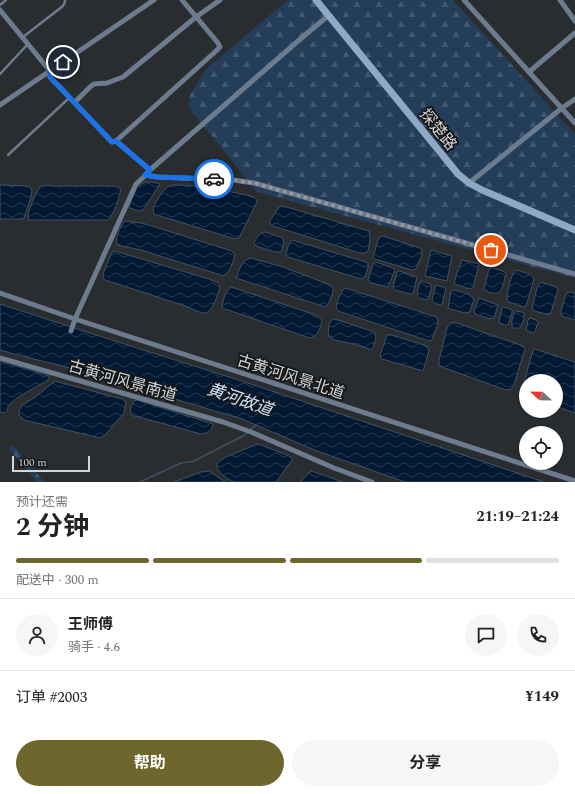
<!DOCTYPE html>
<html lang="zh">
<meta charset="utf-8">
<style>
:root{--surface:#fff;--page:#f6f6f6;--text:#222;--muted:#767676;--line:#e0e0e0;--accent:#6e662c}
body{margin:0;font-family:Spectral,"Noto Sans SC",serif;background:var(--page);color:var(--text);height:100vh;display:flex;flex-direction:column;font-size:15px;white-space:nowrap}
*{box-sizing:border-box;margin:0}
p{font-size:13px;color:var(--muted)}
.icon{flex:none;width:22px;height:22px;fill:none;stroke:currentColor;stroke-width:2;stroke-linecap:round;stroke-linejoin:round}
.map{position:relative;height:482px;overflow:hidden}
.details{display:flex;flex-direction:column;background:var(--surface);flex:1}
.details>*{flex:none}
.needle{width:26px;rotate:292deg}
.fabs{position:absolute;left:519px;top:374px;display:grid;gap:8px}
.fabs a{display:grid;place-items:center;width:44px;height:44px;border-radius:50%;background:var(--surface);box-shadow:0 1px 3px #0004;font-size:20px}
.scale{position:absolute;left:12px;bottom:10px;width:78px;box-sizing:border-box;padding-left:4px;border:2px solid #d3d5d7;border-top:0;font-size:11px;line-height:14px;white-space:nowrap;color:#d3d5d7;-webkit-text-stroke:3px #131516;paint-order:stroke}
.pin{position:absolute;display:grid;place-items:center;width:34px;height:34px;color:#fff;margin:-17px;border:2px solid #fff;border-radius:50%;box-shadow:0 1px 4px #0007}
.courier{position:absolute;display:grid;place-items:center;width:40px;height:40px;margin:-20px;border:3px solid #1a73e8;border-radius:50%;background:#fff;color:#222;box-shadow:0 1px 5px #0007}
.head em{font-style:normal;font-weight:700}
.head div{display:flex;flex-direction:column-reverse}
.head{display:flex;align-items:center;justify-content:space-between;height:68px;padding:0 16px}
h1{font-size:26px;font-weight:700;line-height:30px}
.bar{display:grid;grid-template-columns:repeat(4,1fr);gap:6px 4px;align-content:center;height:48px;padding:0 16px}
.bar i{height:5px;border-radius:3px;background:var(--line)}
.bar .current{background:var(--accent)}
.bar p{grid-column:span 4}
.line{display:flex;align-items:center;gap:10px;padding:0 16px;border-top:1px solid var(--line)}
.line div{flex:1}
.round{display:grid;place-items:center;flex:none;width:42px;height:42px;border-radius:21px;background:var(--page)}
.cta{display:flex;gap:8px;margin-top:auto;padding:8px 16px}
.cta a{flex:1;height:46px;border-radius:24px;background:var(--accent);color:#fff;font-size:16px;font-weight:700;line-height:46px;text-align:center}
.cta a+a{background:var(--page);color:var(--text)}
.map>svg:first-child{display:block}
</style>
<div class="map">
<svg width="575" height="482" viewBox="0 0 575 482">
<defs>
<pattern id="forest-firs" width="22" height="20" patternUnits="userSpaceOnUse"><rect width="22" height="20" fill="#243d59"/><path d="M5 1l3.5 6h-7zM16 11l3.5 6h-7z" fill="#435870"/></pattern>
<pattern id="water-waves" width="16" height="10" patternUnits="userSpaceOnUse"><rect width="16" height="10" fill="#021933"/><path d="M0 5q4-4 8 0t8 0" fill="none" stroke="#263a50"/></pattern>
</defs>
<rect width="100%" height="100%" fill="#292d30"/>
<!-- forest -->
<g fill="url(#forest-firs)">
<path d="M288,0H453L575,134V278L257,192L189,108L190,95L207,68Z"/>
<path d="M13,445L44,482H37L9,449Z"/>
</g>
<!-- water -->
<g fill="url(#water-waves)" stroke="#415164">
<path d="M145,182H151L160,184L143,210L139,211L130,208L129,206L137,187Z"/>
<path d="M0,185L28,186L32,190L31,197L24,218L21,219H0Z"/>
<path d="M45,185L53,186H115L121,189C119,198 114,215 108,220H28C27,211 35,195 40,187Z"/>
<path d="M171,185C200,185 223,190 251,196L255,198L257,200L256,204L239,238L235,239L154,214L153,208C158,199 162,189 171,185Z"/>
<path d="M283,206L369,231C371,238 369,244 368,251L365,253H360L273,226L270,224V221L279,207Z"/>
<path d="M125,221L131,222L142,223L232,251L235,255C233,262 230,272 224,276L141,250L117,245C115,238 120,226 125,221Z"/>
<path d="M265,232L283,238C284,242 283,248 281,252H275L256,246L254,243C256,238 259,233 265,232Z"/>
<path d="M383,236L420,248L422,250L421,257L416,269L412,270L375,259L373,257L378,240L380,237Z"/>
<path d="M292,240L366,262L368,263V267L365,277L363,279L358,278L288,257L286,255C287,249 288,244 292,240Z"/>
<path d="M431,250L452,256L447,281L425,276Z"/>
<path d="M115,251L209,279L218,283L220,286C218,295 214,307 207,313H202L182,305L105,280L103,277V274L112,252Z"/>
<path d="M251,258L283,267L333,286C334,292 330,303 325,307L236,278C240,269 241,260 251,258Z"/>
<path d="M462,260L479,264L473,288C466,290 461,285 454,284L457,273Z"/>
<path d="M376,262L393,268L395,270L388,287L371,283L368,280L373,264Z"/>
<path d="M492,268L503,271L506,273C504,280 503,296 493,293C489,293 487,291 484,289L489,269Z"/>
<path d="M516,270C522,272 531,273 534,279L527,303L525,307H522L507,301C507,292 510,276 516,270Z"/>
<path d="M399,271L417,277L413,294H410L395,290L393,287L397,272Z"/>
<path d="M422,281L430,284L432,286L428,300C419,298 416,299 418,289C419,287 419,285 420,282Z"/>
<path d="M541,282L556,287L558,289L551,313L550,315L534,311L532,308L537,288Z"/>
<path d="M436,285L446,288L442,305C438,305 433,304 432,300Z"/>
<path d="M231,287L316,315L322,320C321,327 318,336 310,338L222,308C223,300 225,291 231,287Z"/>
<path d="M345,288L437,317L438,323L432,340L429,341L338,311L336,308C337,302 340,293 345,288Z"/>
<path d="M453,290C462,292 467,292 474,299L470,312L465,313L450,309L448,308L451,291Z"/>
<path d="M568,292L575,293V320L564,317L561,315V311L566,294Z"/>
<path d="M479,298L498,305L494,318L490,319L475,314L474,311Z"/>
<path d="M0,304L96,335L248,383L544,482H405L317,451L242,419L70,368L14,354L0,350Z"/>
<path d="M504,307L512,310V313L508,325C505,325 501,325 499,322L502,308Z"/>
<path d="M516,311L522,312L524,314V319L520,328H513C510,324 513,315 516,311Z"/>
<path d="M530,318L536,320L538,322L535,332L533,333L526,330L528,320Z"/>
<path d="M333,319L338,320L374,332C378,337 374,344 372,350L354,344L334,340L329,336C328,330 328,323 333,319Z"/>
<path d="M454,322L523,346L525,349L514,385L511,389L506,390L439,366V360L447,328L451,323Z"/>
<path d="M387,335H392L427,346L429,351L423,371L382,359L380,357L381,352Z"/>
<path d="M535,349L575,362V413L556,406V381H526V395L522,392V388L533,351Z"/>
<path d="M0,361L49,376V378L47,381C39,385 13,399 9,405C6,409 9,410 4,413L0,412Z"/>
<path d="M55,381L122,399L126,402L124,413L104,436L100,438L24,420L19,415V411L22,405L34,398Z"/>
<path d="M137,400L213,424C212,431 208,433 201,434L131,415C129,410 132,405 134,401Z"/>
<path d="M256,444H258L287,455L292,458V460L276,482H234C227,479 209,467 221,460C226,456 233,455 238,452C244,450 250,447 256,444Z"/>
<path d="M209,471L225,482H174L201,472Z"/>
<path d="M311,471L343,482H300Z"/>
</g>
<g fill="none" stroke-linecap="round" stroke-linejoin="round">
<!-- stream -->
<g stroke="#415164" stroke-width="1.5">
<path d="M250,430L256,425"/>
<path d="M140,482L181,463L194,461L243,436L247,433"/>
</g>
<!-- lane -->
<g stroke="#6c7b8d" stroke-width="2.5">
<path d="M0,5L6,0"/>
<path d="M23,37L63,6L65,2V0"/>
<path d="M0,74L28,44"/>
<path d="M8,155L69,98"/>
</g>
<!-- street -->
<g stroke="#6c7b8d" stroke-width="5">
<path d="M464,0L575,123"/>
<path d="M560,0L575,21"/>
<path d="M0,10L50,71V77L112,142L116,141L150,170L305,35L328,16"/>
<path d="M529,72L575,33"/>
<path d="M75,102L90,87L94,84L107,83L123,77L196,17L220,0"/>
<path d="M0,105L154,0"/>
<path d="M116,141L216,51L220,47L218,43L182,0"/>
<path d="M145,175L157,177L233,180L254,183L459,241L575,274"/>
<path d="M469,183L562,108L575,99"/>
<path d="M0,293L75,319L575,481"/>
<path d="M71,331L75,319L136,184L147,174"/>
<path d="M0,358L223,422L251,432L334,468L372,482"/>
</g>
<!-- secondary -->
<path stroke="#8fa8c5" stroke-width="7" d="M316,0L458,174L469,183L482,190L575,230"/>
</g>
<g fill="none" stroke-linecap="round" stroke-linejoin="round">
<!-- done -->
<path stroke="#989a9d" stroke-width="4" stroke-dasharray="0 7.2" d="M214,179L233,180L254,183L491,250"/>
<!-- route -->
<path stroke="#1a73e8" stroke-width="5" d="M63,62L50,71V77L112,142L116,141L150,170L145,175L157,177L214,179"/>
</g>
<g text-anchor="middle" stroke-width="3.5" stroke-linejoin="round" paint-order="stroke">
<!-- street labels -->
<g font-size="16" fill="#d3d5d7" stroke="#131516">
<text transform="translate(439 129) rotate(51)" y="6">探楚路</text>
<text transform="translate(291 376) rotate(18)" y="6">古黄河风景北道</text>
<text transform="translate(123 380) rotate(16)" y="6">古黄河风景南道</text>
</g>
<!-- water labels -->
<g font-size="17" font-style="italic" fill="#cde3fc" stroke="#131516">
<text transform="translate(240 399) rotate(19)" y="6">黄河故道</text>
</g>
</g>
</svg>
<div class="fabs">
<a><svg class="needle" viewBox="-14 -14 28 28"><path d="M0-13l5 13h-10z" fill="#e53935"/><path d="M0 13l5-13h-10z" fill="#767676"/></svg></a>
<a><svg class="icon" aria-label="locate" viewBox="0 0 24 24"><circle cx="12" cy="12" r="6"/><path d="M12 2v4M12 18v4M2 12h4M18 12h4"/></svg></a>
</div>
<div class="scale">100 m</div>
<div class="pin" style="left:491px;top:250px;background:#ea580c"><svg class="icon" aria-label="bag" viewBox="0 0 24 24"><path d="M5 8h14l-1 12H6zM9 8a3 3 0 0 1 6 0"/></svg></div>
<div class="pin" style="left:63px;top:62px;background:#1f2937"><svg class="icon" aria-label="home" viewBox="0 0 24 24"><path d="M3 11l9-7 9 7M6 9v11h12V9"/></svg></div>
<div class="courier" style="left:214px;top:179px"><svg class="icon" aria-label="car" viewBox="0 0 24 24"><path d="M5 17H2v-5l4-1 3-4h7l3 4 3 1v5h-3M9 17h6M6 11h13"/><circle cx="7" cy="17" r="2"/><circle cx="17" cy="17" r="2"/></svg></div>
</div>
<section class="details">
<div class="head"><div><h1>2 分钟</h1><p>预计还需</p></div><em>21:19–21:24</em></div>
<div class="bar"><i class="current"></i><i class="current"></i><i class="current"></i><i></i><p>配送中 · 300 m</p></div>
<div class="line" style="height:72px"><a class="round"><svg class="icon" aria-label="person" viewBox="0 0 24 24"><circle cx="12" cy="8" r="4"/><path d="M4 21q1-7 8-7t8 7"/></svg></a><div><b>王师傅</b><p>骑手 · 4.6</p></div><a class="round"><svg class="icon" aria-label="chat" viewBox="0 0 24 24"><path d="M4 5h16v11H9l-5 4z"/></svg></a><a class="round"><svg class="icon" aria-label="phone" viewBox="0 0 24 24"><path d="M5 4h4l2 5-3 2q2 4 5 5l2-3 5 2v4C11 20 4 13 5 4z"/></svg></a></div>
<div class="line" style="height:52px"><div>订单 #2003</div><b>¥149</b></div>
<div class="cta"><a>帮助</a><a>分享</a></div>
</section>
